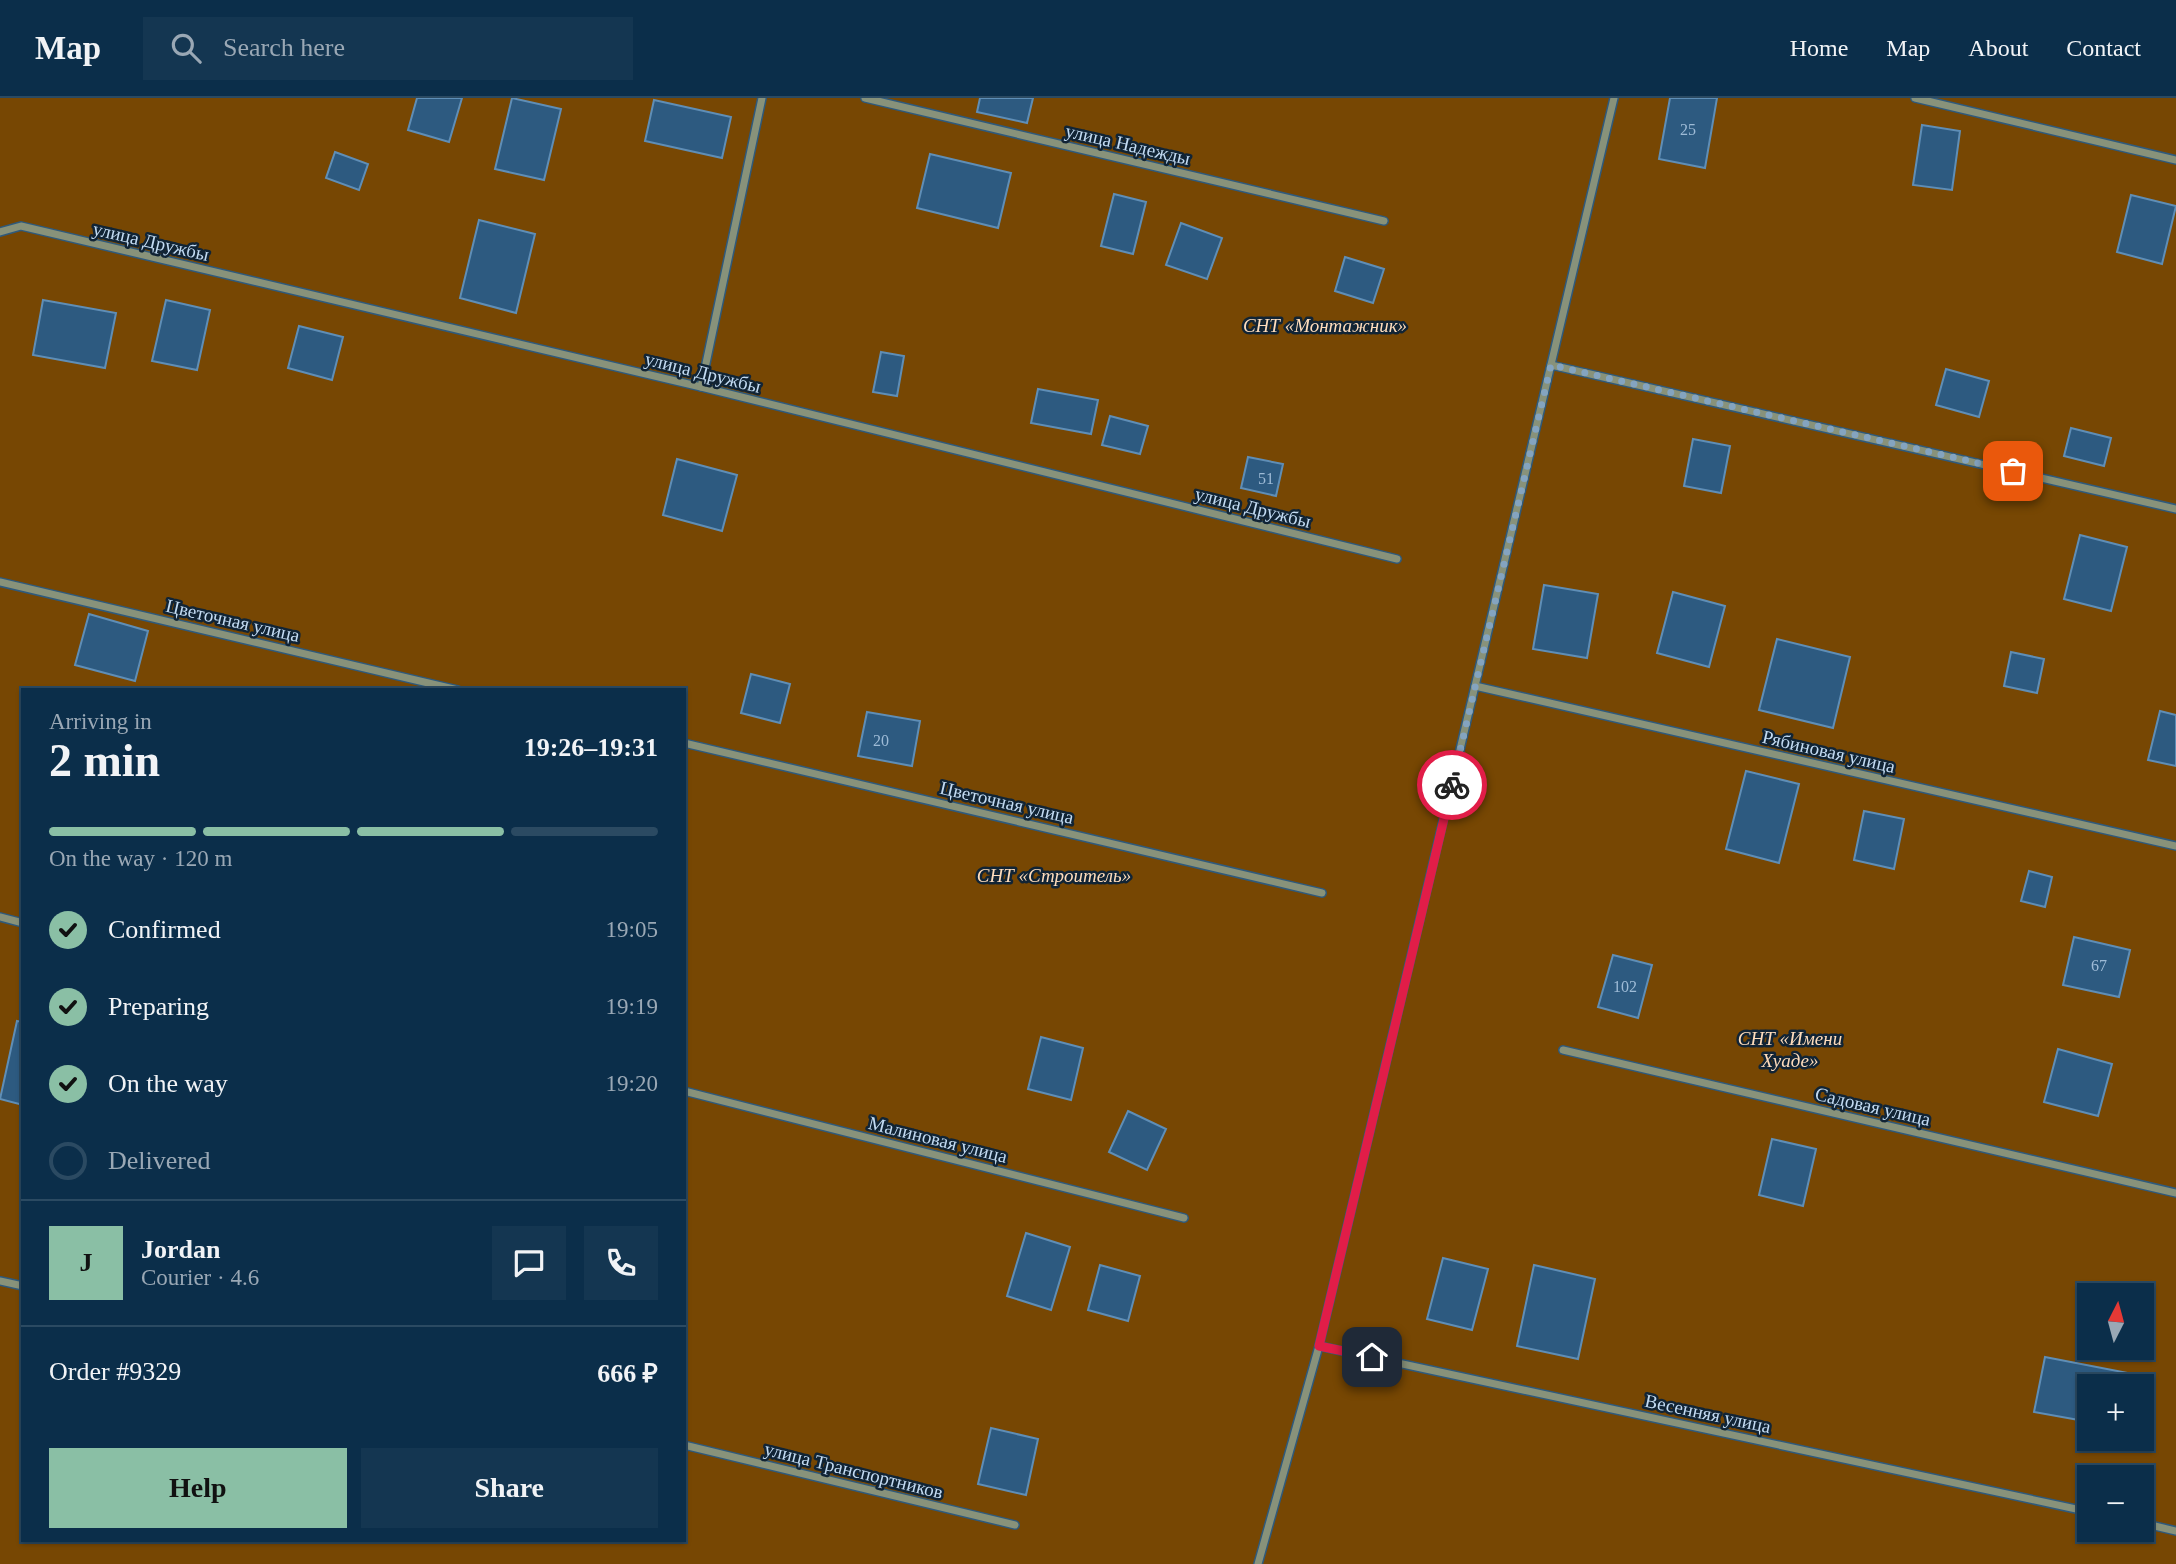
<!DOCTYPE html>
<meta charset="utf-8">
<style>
:root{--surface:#0b2e4a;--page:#143651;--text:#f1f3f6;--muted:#9aa8b5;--line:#2b4a62;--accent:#8abfa5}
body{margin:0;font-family:"Times New Roman",serif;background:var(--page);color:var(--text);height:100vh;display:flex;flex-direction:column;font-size:26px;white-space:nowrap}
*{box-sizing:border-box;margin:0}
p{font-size:23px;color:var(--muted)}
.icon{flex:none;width:38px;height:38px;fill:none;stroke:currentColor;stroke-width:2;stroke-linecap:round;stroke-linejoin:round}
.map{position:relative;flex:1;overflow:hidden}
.drawer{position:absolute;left:21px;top:590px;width:665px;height:854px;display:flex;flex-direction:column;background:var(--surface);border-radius:0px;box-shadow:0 2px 5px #0004,0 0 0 2px var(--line)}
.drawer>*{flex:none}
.needle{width:46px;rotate:6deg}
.buttons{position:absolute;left:2077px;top:1185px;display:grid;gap:14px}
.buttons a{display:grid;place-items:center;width:77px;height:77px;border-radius:0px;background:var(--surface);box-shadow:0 2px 5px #0004,0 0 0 2px var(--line);font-size:35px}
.pin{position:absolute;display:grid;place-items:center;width:60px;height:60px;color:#fff;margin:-30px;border-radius:14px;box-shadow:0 4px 10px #0006}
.courier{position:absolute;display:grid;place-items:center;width:70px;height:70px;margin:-35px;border:5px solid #e11d48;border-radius:50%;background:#fff;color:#222;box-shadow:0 2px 9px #0007}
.overview em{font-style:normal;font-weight:800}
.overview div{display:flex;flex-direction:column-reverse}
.overview{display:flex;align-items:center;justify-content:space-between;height:119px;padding:0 28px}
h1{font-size:46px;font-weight:800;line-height:52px}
.bar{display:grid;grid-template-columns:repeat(4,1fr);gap:10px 7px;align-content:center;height:84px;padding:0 28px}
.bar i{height:9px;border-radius:5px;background:var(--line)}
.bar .active{background:var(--accent)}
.bar p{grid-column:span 4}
.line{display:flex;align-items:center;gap:18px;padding:0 28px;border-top:2px solid var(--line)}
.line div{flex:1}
.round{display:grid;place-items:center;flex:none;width:74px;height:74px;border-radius:0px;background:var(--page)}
ol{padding:0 28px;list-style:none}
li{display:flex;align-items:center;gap:21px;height:77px}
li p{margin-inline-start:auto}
li .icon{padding:7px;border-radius:50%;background:var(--accent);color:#111;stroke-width:4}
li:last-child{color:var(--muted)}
li i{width:38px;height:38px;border:4px solid var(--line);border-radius:50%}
.primary-button{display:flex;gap:14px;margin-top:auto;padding:14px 28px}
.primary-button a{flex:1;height:80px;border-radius:0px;background:var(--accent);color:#111;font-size:28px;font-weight:800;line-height:80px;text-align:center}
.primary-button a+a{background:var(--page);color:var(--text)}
header{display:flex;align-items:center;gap:42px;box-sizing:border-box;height:98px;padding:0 35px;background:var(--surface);border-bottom:2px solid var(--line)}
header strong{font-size:33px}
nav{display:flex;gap:38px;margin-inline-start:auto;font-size:24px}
.search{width:490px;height:63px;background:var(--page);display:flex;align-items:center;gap:18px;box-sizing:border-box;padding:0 24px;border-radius:0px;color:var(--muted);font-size:26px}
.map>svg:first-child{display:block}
</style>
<header>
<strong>Map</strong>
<div class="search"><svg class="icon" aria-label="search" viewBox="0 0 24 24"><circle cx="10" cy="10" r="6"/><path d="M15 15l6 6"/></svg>Search here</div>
<nav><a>Home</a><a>Map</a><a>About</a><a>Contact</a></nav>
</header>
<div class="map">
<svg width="2176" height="1466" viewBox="0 0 2176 1466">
<rect width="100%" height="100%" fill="#0f3e62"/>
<!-- green -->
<path fill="#774703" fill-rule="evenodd" d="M0,0H2176V1466H0ZM23,592H684V1442H23ZM2090,1197H2142V1250H2090ZM2090,1288H2142V1340H2090ZM2090,1379H2142V1432H2090Z"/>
<!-- building -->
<g fill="#2d5a80" stroke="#5f8eb6" stroke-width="2">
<path d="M417,0H462L449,44L408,32Z"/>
<path d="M512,0L561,11L544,82L495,71Z"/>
<path d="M980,0H1033L1027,25L977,14Z"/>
<path d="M1670,0H1717L1705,70L1659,61Z"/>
<path d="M654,2L731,19L722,60L645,43Z"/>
<path d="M1922,27L1960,33L1952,92L1913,87Z"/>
<path d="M335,54L368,66L359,92L326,80Z"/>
<path d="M930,56L1011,75L998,130L917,110Z"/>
<path d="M1114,96L1146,104L1133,156L1101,148Z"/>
<path d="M2131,97L2176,108L2162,166L2117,154Z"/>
<path d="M479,122L535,136L516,215L460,200Z"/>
<path d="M1181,125L1222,140L1207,181L1166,167Z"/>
<path d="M1345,159L1384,171L1373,205L1335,193Z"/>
<path d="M43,202L116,215L105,270L33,257Z"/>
<path d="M166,202L210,212L197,272L152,263Z"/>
<path d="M299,228L343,239L332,282L288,270Z"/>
<path d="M881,254L904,258L897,298L873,294Z"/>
<path d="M1946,271L1989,283L1979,319L1936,307Z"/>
<path d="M1038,291L1098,302L1091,336L1031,325Z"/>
<path d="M1110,318L1148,328L1140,356L1102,347Z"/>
<path d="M2071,330L2111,340L2104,368L2064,358Z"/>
<path d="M1693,341L1730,348L1721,395L1684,388Z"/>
<path d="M1248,359L1283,366L1276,398L1241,390Z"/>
<path d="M677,361L737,377L722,433L663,417Z"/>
<path d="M2080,437L2127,449L2111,513L2064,501Z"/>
<path d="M1544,487L1598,496L1587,560L1533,551Z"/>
<path d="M1673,494L1725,508L1709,569L1657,555Z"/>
<path d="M89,516L148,533L135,583L75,567Z"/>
<path d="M1777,541L1850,559L1833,630L1759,612Z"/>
<path d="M2011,554L2044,561L2037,595L2004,588Z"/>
<path d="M751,576L790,586L780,625L741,615Z"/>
<path d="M2160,613L2176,617V668L2148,662Z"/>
<path d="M867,614L920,623L912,668L858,658Z"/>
<path d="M1746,673L1799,686L1779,765L1726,751Z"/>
<path d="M1864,713L1904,721L1894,771L1854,762Z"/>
<path d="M2029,773L2052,779L2045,809L2021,803Z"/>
<path d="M2074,839L2130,852L2119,899L2063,887Z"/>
<path d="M1613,857L1652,867L1638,920L1598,909Z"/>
<path d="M17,923L23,924V1007L0,1001Z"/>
<path d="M1041,939L1083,950L1071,1002L1028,991Z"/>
<path d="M2058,951L2112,966L2098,1018L2044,1004Z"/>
<path d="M1128,1013L1166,1031L1147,1072L1109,1054Z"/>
<path d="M1772,1041L1816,1051L1803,1108L1759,1097Z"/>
<path d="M1026,1135L1070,1149L1051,1212L1007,1198Z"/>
<path d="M1443,1160L1488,1171L1472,1232L1427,1221Z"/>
<path d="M1100,1167L1140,1178L1128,1223L1088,1212Z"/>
<path d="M1534,1167L1595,1181L1578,1261L1517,1248Z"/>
<path d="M2113,1192L2137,1196L2136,1197H2112Z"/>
<path d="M2045,1259L2133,1276L2131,1288H2090V1324L2034,1314Z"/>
<path d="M991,1330L1038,1341L1026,1397L978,1386Z"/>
</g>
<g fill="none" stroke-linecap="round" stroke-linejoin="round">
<defs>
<g id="street">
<path d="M865,0L1384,123"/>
<path d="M1915,0L2176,62"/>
<path d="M0,134L21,128L701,289L1397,461"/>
<path d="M1551,267L2176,411"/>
<path d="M701,289L762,0"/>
<path d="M0,484L458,592"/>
<path d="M1475,588L2176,748"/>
<path d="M684,645L1322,795"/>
<path d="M0,819L23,825"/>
<path d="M1563,952L2176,1095"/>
<path d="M684,993L1184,1120"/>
<path d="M0,1183L23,1188"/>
<path d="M1319,1248L2090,1414"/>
<path d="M684,1347L1015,1427"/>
<path d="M2142,1425L2176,1433"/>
<path d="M1258,1466L1319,1248L1614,0"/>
</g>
</defs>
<!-- street casing -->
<use href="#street" stroke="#2f5a7c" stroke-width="10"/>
<!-- street -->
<use href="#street" stroke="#88927a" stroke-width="7"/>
</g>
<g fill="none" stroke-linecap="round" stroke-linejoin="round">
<!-- done -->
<path stroke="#84a4c0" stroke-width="7" stroke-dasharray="0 12.6" d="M1452,687L1551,267L2013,373"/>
<!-- route -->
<path stroke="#e11d48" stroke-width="9" d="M1372,1259L1319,1248L1452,687"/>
</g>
<g text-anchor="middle" stroke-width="5" stroke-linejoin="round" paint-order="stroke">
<!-- number labels -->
<g font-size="16" fill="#9ebbd6">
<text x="1688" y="37">25</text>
<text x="1266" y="386">51</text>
<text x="881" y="648">20</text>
<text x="2099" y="873">67</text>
<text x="1625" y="894">102</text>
</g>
<!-- street labels -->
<g font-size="19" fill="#c3dbf2" stroke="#112435">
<text transform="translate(1128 46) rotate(13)" y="7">улица Надежды</text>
<text transform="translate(151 143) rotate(13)" y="7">улица Дружбы</text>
<text transform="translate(703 274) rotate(14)" y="7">улица Дружбы</text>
<text transform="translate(1253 409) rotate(14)" y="7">улица Дружбы</text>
<text transform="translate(233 522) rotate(13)" y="7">Цветочная улица</text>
<text transform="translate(1829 653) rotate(13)" y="7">Рябиновая улица</text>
<text transform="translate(1007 704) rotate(13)" y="7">Цветочная улица</text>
<text transform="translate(1873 1008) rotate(13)" y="7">Садовая улица</text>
<text transform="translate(938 1041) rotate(14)" y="7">Малиновая улица</text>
<text transform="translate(1708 1315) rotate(12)" y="7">Весенняя улица</text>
<text transform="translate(854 1372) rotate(14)" y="7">улица Транспортников</text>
</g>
<!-- park labels -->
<g font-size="19" font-style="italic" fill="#ffddbc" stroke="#112435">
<text x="1325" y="234">СНТ «Монтажник»</text>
<text x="1054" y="784">СНТ «Строитель»</text>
<text x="1790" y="947">СНТ «Имени<tspan x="1790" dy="22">Хуаде»</tspan></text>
</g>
</g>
</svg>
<div class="buttons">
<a><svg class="needle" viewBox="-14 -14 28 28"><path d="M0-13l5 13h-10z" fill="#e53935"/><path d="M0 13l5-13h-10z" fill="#9aa8b5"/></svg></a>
<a>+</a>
<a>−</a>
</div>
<div class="pin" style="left:2013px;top:373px;background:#ea580c"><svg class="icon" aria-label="bag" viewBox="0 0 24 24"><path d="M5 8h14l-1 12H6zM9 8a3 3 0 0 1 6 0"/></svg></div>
<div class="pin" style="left:1372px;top:1259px;background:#1f2937"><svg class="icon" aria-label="home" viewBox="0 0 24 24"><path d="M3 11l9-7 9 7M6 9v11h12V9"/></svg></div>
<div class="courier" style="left:1452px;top:687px"><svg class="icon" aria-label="bike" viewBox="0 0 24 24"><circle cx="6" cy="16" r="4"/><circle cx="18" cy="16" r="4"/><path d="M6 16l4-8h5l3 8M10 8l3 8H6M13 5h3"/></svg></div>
<section class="drawer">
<div class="overview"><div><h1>2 min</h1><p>Arriving in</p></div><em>19:26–19:31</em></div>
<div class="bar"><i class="active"></i><i class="active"></i><i class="active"></i><i></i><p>On the way · 120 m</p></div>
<ol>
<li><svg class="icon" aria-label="check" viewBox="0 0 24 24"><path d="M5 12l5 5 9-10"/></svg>Confirmed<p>19:05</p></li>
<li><svg class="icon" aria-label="check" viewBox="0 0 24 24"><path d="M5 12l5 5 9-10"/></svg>Preparing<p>19:19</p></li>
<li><svg class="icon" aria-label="check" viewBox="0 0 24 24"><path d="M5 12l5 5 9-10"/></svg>On the way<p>19:20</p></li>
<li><i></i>Delivered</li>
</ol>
<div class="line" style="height:126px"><b class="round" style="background:var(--accent);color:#111">J</b><div><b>Jordan</b><p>Courier · 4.6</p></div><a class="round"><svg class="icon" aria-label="chat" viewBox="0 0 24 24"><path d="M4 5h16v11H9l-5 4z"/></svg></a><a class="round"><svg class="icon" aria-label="phone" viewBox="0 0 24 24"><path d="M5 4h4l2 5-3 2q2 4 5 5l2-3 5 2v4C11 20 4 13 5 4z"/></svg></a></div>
<div class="line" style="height:91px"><div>Order #9329</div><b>666 ₽</b></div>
<div class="primary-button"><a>Help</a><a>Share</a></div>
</section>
</div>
